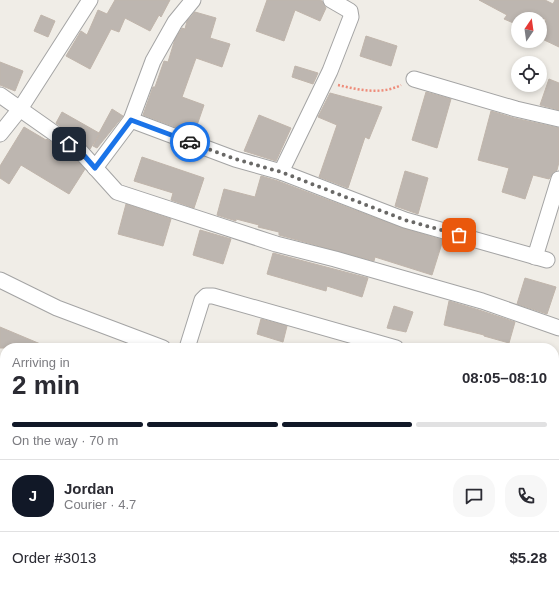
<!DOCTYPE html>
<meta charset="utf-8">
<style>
:root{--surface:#fff;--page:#f7f7f7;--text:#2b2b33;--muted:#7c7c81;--line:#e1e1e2;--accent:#111827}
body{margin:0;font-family:Arial,sans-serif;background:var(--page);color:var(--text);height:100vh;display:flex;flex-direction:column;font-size:15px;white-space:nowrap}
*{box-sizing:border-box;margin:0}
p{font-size:13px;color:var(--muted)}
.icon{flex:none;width:22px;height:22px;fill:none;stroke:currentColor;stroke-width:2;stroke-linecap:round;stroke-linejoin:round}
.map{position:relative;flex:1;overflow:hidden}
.details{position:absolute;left:0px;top:343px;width:559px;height:248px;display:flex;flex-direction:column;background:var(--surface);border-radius:16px 16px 0 0;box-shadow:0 2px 6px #0003}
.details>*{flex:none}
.needle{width:26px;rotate:13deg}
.controls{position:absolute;left:511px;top:12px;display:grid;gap:8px}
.controls a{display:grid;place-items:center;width:36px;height:36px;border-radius:50%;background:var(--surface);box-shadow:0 2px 6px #0003;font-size:20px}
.pin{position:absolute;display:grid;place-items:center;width:34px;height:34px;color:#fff;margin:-17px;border-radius:8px;box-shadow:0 2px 6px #0006}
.courier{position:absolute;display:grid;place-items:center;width:40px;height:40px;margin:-20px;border:3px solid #1a73e8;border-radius:50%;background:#fff;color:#222;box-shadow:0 1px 5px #0007}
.summary em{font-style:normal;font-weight:800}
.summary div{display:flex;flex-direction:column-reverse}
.summary{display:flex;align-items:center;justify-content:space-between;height:68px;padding:0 12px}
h1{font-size:26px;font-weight:800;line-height:30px}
.bar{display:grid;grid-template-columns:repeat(4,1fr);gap:6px 4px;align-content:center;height:48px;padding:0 12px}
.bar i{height:5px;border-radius:3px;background:var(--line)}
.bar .on{background:var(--accent)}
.bar p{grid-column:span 4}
.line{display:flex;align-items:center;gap:10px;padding:0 12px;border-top:1px solid var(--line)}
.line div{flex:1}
.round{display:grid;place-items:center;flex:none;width:42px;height:42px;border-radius:16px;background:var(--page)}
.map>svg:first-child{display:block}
</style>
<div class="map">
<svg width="559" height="591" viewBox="0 0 559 591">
<rect width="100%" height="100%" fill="#f0ede7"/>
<!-- residential -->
<g fill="#dedddd">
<path d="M0,381L5,382V420L0,418Z"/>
<path d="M0,473L5,474V547L0,546Z"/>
<path d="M554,580L559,581V591H368L363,586H554Z"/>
<path d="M25,586H80L78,591H26Z"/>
<path d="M208,586H299L298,591H212Z"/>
</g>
<!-- farmland -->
<g fill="#e9edd5">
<path d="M0,424L5,426V472L0,471Z"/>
<path d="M0,531L5,532V586H25L23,591H9L0,588Z"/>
<path d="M83,586H188L187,591H82Z"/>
<path d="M304,586H376L375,591H303Z"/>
</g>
<!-- building -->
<g fill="#bdb6b0" stroke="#c0b5ab">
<path d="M115,0H170L161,17L159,15L150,31L125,18L119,32L111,29L90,69L66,56L81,31L87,35L98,10L107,14Z"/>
<path d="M267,0H320L322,1L326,8L320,21L295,10L284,41L256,31Z"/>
<path d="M479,0H545L553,4L555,0H559V47L540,38V33L546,19H518V25L504,19L507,15Z"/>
<path d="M195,12L216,18L210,38L230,44L222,67L196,58L182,97L204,105L194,134L143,115L153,87H155L164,61L168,62L175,39L182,28L185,29L187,21Z"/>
<path d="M41,15L55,21L48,37L34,31Z"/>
<path d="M366,36L397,46L391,66L360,56Z"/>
<path d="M0,62L23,71L15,91L0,85Z"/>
<path d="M295,66L318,73L313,84L292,77Z"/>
<path d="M549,79L559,83V110L540,105Z"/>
<path d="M426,92L451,99L437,148L412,140Z"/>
<path d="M330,93L382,107L369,139L365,137L348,188L319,177L337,125L318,117Z"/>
<path d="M112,109L123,116L97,148L93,146L99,135L90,149L56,123L62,112L99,133Z"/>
<path d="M491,111L514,118L559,128V162L557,170L553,173L549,179L533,175L525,199L502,192L509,168L478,160Z"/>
<path d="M259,115L291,128L276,161L244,151Z"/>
<path d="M24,127L46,140L47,139L75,159L85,169L69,194L21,165L9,184L0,178V166Z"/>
<path d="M142,157L204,178L194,208L171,200L173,193L134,181Z"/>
<path d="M405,171L428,178L418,214L395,206Z"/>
<path d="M261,176L278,181L402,228L443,240L432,275L375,257L374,261L279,235V232L258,227L259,225L236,219V221L217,215L224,189L255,197Z"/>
<path d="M126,204L171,219L163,246L118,234Z"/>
<path d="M200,230L231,239L223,264L193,255Z"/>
<path d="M273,253L368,278L362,297L327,286L326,291L267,274Z"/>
<path d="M525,278L556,287L547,314L517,304Z"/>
<path d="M449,301L479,310L515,322L509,343L484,336V335L444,325Z"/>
<path d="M394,306L413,312L406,332L387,328Z"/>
<path d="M261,319L287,326L283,342L257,334Z"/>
<path d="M0,327L50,348H0Z"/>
</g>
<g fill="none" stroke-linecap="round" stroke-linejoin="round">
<defs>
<g id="minor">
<path d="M414,79L516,109L559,119"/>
<path d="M0,95L81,152L117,192L276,244L335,259L482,301L559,328"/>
<path d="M131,120L153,61L175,22L193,0"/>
<path d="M0,134L20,109L90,0"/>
<path d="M95,168L131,120L235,159L281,172L330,71L351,17L350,11L331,0"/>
<path d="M281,172L405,220L547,260"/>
<path d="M535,257L559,179"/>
<path d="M0,280L57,308L163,348"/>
<path d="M187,348L202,300L206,296H213L396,348"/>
<path d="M0,376L5,378"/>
<path d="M554,397L559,398"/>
<path d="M0,475L5,477"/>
<path d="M534,586L549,591"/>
</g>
</defs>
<!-- minor casing -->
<use href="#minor" stroke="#a4a4a4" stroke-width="17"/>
<!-- path -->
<path stroke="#ee8c7a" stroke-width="2.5" stroke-dasharray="2 2" stroke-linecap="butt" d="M338,85C359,90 381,95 401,85"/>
<!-- minor -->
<use href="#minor" stroke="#fff" stroke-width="15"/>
</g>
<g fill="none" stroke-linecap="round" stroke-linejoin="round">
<!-- done -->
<path stroke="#696866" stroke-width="4" stroke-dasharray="0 7.2" d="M190,142L235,159L281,172L405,220L459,235"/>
<!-- route -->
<path stroke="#1a73e8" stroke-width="5" d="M69,144L81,152L95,168L131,120L190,142"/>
</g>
</svg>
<div class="controls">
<a><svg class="needle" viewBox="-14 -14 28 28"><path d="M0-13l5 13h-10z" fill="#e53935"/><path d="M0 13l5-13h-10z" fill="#7c7c81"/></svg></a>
<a><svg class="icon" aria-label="locate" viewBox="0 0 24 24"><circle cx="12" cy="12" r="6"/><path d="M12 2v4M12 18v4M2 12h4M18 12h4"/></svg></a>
</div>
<div class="pin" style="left:459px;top:235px;background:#ea580c"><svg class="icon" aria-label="bag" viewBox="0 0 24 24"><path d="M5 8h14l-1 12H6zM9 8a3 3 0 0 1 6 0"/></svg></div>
<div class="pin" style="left:69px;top:144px;background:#1f2937"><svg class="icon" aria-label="home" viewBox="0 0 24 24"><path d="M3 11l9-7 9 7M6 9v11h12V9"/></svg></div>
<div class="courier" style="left:190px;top:142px"><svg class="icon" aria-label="car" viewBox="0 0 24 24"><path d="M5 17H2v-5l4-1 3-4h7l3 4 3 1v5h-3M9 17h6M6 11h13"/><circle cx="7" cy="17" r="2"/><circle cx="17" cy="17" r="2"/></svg></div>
<section class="details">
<div class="summary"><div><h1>2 min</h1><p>Arriving in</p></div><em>08:05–08:10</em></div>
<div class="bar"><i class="on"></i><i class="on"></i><i class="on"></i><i></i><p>On the way · 70 m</p></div>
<div class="line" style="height:72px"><b class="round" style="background:var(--accent);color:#fff">J</b><div><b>Jordan</b><p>Courier · 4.7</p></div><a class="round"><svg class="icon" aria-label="chat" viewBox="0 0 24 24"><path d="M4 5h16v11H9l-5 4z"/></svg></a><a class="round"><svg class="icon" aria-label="phone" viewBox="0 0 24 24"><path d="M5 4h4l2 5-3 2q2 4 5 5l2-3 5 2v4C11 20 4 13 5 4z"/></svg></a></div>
<div class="line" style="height:52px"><div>Order #3013</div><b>$5.28</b></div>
</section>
</div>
